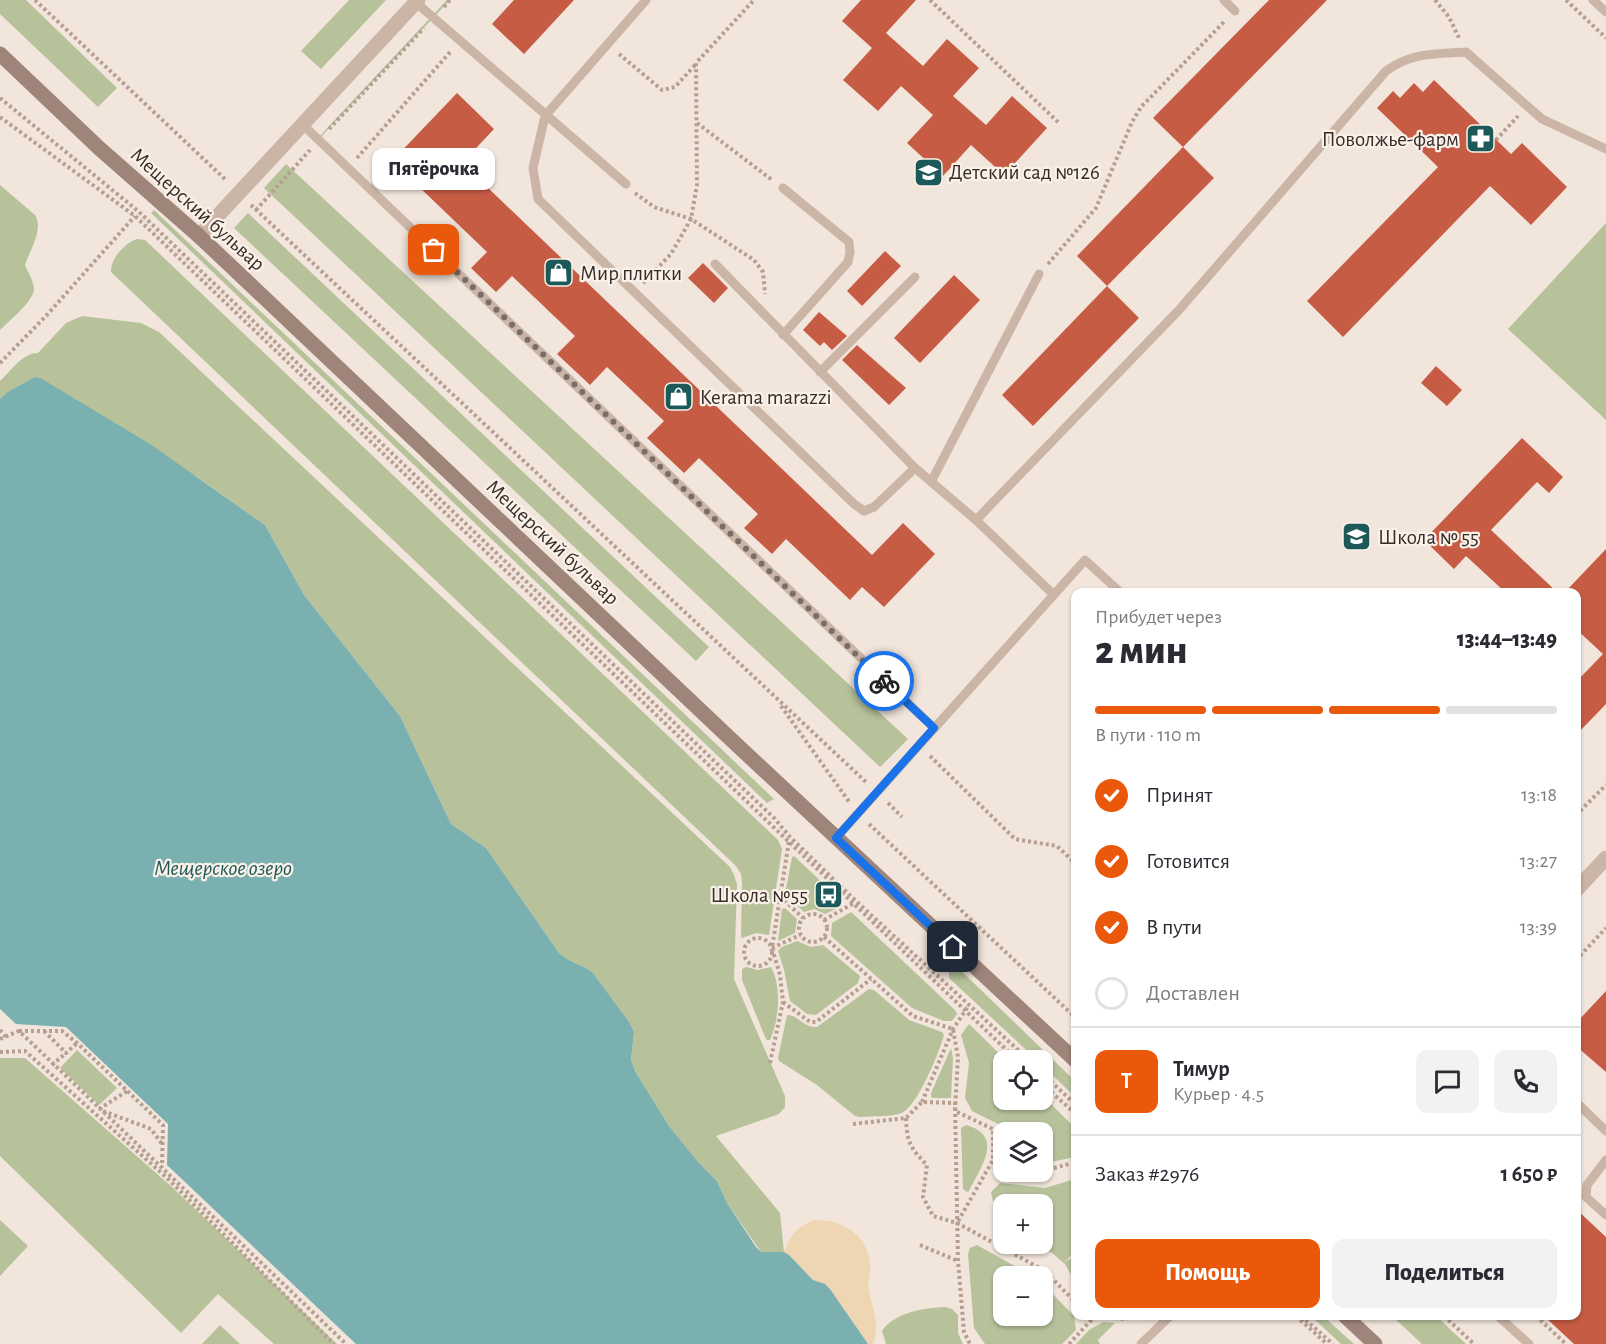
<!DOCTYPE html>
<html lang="ru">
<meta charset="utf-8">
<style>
:root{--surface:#fff;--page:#f2f2f3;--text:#2b2b33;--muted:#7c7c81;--line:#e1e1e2;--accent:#ea580c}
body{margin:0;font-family:"Alegreya Sans",sans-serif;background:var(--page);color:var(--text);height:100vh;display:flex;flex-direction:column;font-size:22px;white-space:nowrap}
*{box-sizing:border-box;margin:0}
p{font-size:20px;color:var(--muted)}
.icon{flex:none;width:33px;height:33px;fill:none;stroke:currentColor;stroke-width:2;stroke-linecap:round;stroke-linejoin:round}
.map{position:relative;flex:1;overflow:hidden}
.sheet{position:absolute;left:1071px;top:588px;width:510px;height:732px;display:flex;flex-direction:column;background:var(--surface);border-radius:12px;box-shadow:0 2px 4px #0004}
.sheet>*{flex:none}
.fabs{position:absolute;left:993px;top:1050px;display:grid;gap:12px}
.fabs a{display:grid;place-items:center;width:60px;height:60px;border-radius:12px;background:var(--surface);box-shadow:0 2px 4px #0004;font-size:30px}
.pin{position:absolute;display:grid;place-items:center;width:51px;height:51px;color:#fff;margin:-26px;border-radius:12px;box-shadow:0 3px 9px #0006}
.courier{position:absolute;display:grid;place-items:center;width:60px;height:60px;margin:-30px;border:4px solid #1a73e8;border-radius:50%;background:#fff;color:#222;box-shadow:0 2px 8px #0007}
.bubble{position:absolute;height:42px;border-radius:12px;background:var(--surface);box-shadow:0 2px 4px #0004;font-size:20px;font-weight:800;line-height:42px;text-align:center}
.overview em{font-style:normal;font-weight:800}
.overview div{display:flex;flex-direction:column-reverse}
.overview{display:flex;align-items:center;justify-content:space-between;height:102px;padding:0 24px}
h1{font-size:39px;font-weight:800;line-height:45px}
.bar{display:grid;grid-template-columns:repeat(4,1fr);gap:9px 6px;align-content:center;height:72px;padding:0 24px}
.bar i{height:8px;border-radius:4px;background:var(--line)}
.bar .active{background:var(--accent)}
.bar p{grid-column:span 4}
.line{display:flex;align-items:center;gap:15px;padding:0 24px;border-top:2px solid var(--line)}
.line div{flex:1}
.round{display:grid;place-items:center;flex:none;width:63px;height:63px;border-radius:12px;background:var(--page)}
ol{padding:0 24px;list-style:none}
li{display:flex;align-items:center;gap:18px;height:66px}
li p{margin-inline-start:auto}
li .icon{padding:6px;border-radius:50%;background:var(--accent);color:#fff;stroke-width:4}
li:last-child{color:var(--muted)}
li i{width:33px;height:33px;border:3px solid var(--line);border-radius:50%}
.primary-button{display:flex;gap:12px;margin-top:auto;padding:12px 24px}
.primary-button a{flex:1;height:69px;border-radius:12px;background:var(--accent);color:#fff;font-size:24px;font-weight:800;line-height:69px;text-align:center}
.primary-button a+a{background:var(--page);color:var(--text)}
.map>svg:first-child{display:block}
</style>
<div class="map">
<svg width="1606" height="1344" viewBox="0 0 1606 1344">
<rect width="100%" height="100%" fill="#f2e6dc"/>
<!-- green -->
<g fill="#b7c29b">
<path d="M0,0H26L117,88L98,107L0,14Z"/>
<path d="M349,0H386L321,69L301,51Z"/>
<path d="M447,0H450L319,139L318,138Z"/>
<path d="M286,164L908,739L880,767L264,188Z"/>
<path d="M0,185L35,215C44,229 30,250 25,265C28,272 33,280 34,288C35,300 9,321 0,330Z"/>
<path d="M154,210L774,799L767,803L151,213Z"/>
<path d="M248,213L709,647L696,661L234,228Z"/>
<path d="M1606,223V420L1508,329Z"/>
<path d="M137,239L145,240L778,840L782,849L769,935L756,933L742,938L741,936L742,882L741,874L736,866L111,272C110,259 125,243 137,239Z"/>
<path d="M82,316L141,323L159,332L730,867L734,875L737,884L734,979L785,1096V1107L779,1114L716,1136L780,1213L784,1252H761L727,1203L717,1181L699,1163L669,1126L635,1071L631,1060L634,1032L630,1023L593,973C583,964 569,963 559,953L486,848L451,824L400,716L304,595L265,525L196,476L0,399V381C11,371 22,353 38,353L66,323Z"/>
<path d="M794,856L842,901V906L825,914L814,909L804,912L785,894L792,857Z"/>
<path d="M785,908L797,919L795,933L778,941L782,909Z"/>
<path d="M851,912L955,1010L957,1014L952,1021H944L912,1008L831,936L832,923Z"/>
<path d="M797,941L811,947L823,945L860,976L858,983L816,1015L807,1014L790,1001L784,970L778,951L782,947Z"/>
<path d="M949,959L1075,1081V1097L1043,1066L1042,1060H1037L949,978Z"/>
<path d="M746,967L758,970L771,967C782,986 779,1021 770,1040H767L765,1037L742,980V969Z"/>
<path d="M869,989L874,990L909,1020L942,1032L944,1035C940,1051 917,1107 902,1113C890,1117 873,1116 860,1117L855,1116L817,1085L779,1061L778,1058L787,1015C799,1015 803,1028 817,1027Z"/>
<path d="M969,1024L1006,1060H1004V1100H1042L1043,1096L1075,1128V1157L1051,1162L1043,1161L1042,1132H1004L1003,1150L1001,1147L1000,1125L972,1111L965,1098L969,1063L961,1035Z"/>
<path d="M951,1048L953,1058L951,1098H933L931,1097V1093Z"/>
<path d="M77,1050L117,1088L99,1105L60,1068Z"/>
<path d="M0,1058H25L172,1187L337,1344H274L218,1294L181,1333L0,1156Z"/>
<path d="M966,1125C1005,1136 981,1167 969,1191L967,1192L963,1189L961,1128Z"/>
<path d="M1075,1179V1251L1065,1262L1075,1256V1282L1065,1264L1041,1244H1042V1204H1004L1003,1211L993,1201L991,1192L1000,1183L1045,1188Z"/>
<path d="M0,1220L28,1246L0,1276Z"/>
<path d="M977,1245L1033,1276H1004V1316H1042L1043,1284L1074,1316L1076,1330L1062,1344H985L974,1328L968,1254L970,1248Z"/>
<path d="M945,1307L952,1309L958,1315V1333L963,1344H886L882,1331C895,1312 924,1308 945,1307Z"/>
<path d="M1311,1316H1323L1354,1344H1341Z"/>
<path d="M1392,1316H1436L1466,1344H1422Z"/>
<path d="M1103,1322L1115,1323L1098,1340L1100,1344H1076L1089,1330Z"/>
<path d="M220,1325L240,1344H202Z"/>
</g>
<!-- sand -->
<path fill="#eed6b2" d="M815,1220C843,1220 869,1235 870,1266C871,1274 867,1281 869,1289C872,1311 881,1320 873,1344H868L830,1289L825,1284L814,1281L789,1255L784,1252C790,1236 798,1225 815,1220Z"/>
<!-- water -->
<path fill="#7ab0af" d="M35,377L42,379L150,444L265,525L304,595L400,716L451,824L486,848L559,953C569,963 583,964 593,973L630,1023L634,1032L631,1060L635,1071L669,1126L699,1163L717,1181L727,1203L756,1247L761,1252H784L789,1255L813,1280L825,1284L830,1289L868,1344H356L167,1165L168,1124L66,1027L16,1024L0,1009V399L8,392Z"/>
<!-- building -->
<g fill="#c75c45">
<path d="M514,0H574L524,54L492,24Z"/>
<path d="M861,0H916L886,33L923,66L947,39L979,68L953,96L986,125L1012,96L1047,128L1004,175L971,145L943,176L907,143L933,115L901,86L878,111L843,80L872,48L842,21Z"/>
<path d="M1269,0H1327L1183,147L1153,118Z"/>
<path d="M1434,80L1511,154L1522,143L1567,187L1531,225L1490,186L1343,337L1307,301L1438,167L1377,108L1393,91L1400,98L1414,83L1423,92Z"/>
<path d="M457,93L494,129L462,163L872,555L903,523L935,554L884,607L862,587L850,600L786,539L772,554L744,528L758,514L699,458L684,473L647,438L664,421L607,367L590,385L557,354L575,336L512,276L496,292L471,268L487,252L392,161Z"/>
<path d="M1183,147L1214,178L1107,286L1077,256Z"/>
<path d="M885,251L901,266L862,306L847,291Z"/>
<path d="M703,263L728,288L714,303L688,278Z"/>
<path d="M954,275L980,300L920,363L894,338Z"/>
<path d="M1107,286L1139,318L1033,426L1002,395Z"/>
<path d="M819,312L847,336L832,350L824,342L820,346L803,330Z"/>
<path d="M857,345L906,388L889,405L842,360Z"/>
<path d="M1436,366L1462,390L1447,406L1421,383Z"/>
<path d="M1522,438L1563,477L1549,493L1537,482L1491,530L1557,592H1505L1466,556L1454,569L1424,540Z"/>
<path d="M1606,549V704L1576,735V682L1603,654L1576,629V592H1565Z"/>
<path d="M1606,991V1072L1576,1046V1023Z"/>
<path d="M1576,1209L1606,1237V1344H1574L1544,1316H1576Z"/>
</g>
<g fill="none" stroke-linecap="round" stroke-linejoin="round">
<!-- path -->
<g stroke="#b69f91" stroke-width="4" stroke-dasharray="3 3" stroke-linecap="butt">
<path d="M35,0L227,181"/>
<path d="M930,0L1059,123"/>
<path d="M1435,0L1449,17L1459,38"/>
<path d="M1566,0L1606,38"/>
<path d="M444,7L450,0"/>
<path d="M619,54L662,90L675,87L696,64"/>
<path d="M0,98L138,211L774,818L790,837L857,902L1029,1060"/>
<path d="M0,117L135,216L1017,1060"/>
<path d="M697,123L772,180"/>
<path d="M329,129L424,28"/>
<path d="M1496,140L1518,116"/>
<path d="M357,158L451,51"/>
<path d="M635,193L654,207L691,219L754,260L763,272L765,294"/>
<path d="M251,205L867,783"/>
<path d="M256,210L310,150"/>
<path d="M1048,264L1096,208L1132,122L1141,107L1225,21"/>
<path d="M643,283L671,254L691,219L697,185L696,63L754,0"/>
<path d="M0,363L46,316L135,216"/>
<path d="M781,706L850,803"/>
<path d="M930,756L1015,839L1057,846L1076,864"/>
<path d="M888,803L902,817"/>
<path d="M1576,815L1606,785"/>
<path d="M869,824L1076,1018"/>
<path d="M780,896L803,918"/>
<circle cx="813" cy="928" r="14"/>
<path d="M824,920L854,903"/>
<path d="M824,937L913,1016L953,1029L958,1057L955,1111L993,1129V1160L957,1223"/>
<circle cx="758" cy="952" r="14"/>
<path d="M772,948L800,935"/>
<path d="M1576,960L1606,928"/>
<path d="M783,1002L810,1022H816L871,979"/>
<path d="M0,1030L6,1037"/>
<path d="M19,1031H62L77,1043L163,1125L162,1167"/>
<path d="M44,1031L66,1053L77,1043"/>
<path d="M0,1039L19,1031L346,1344"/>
<path d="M0,1052L25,1051L167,1178L334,1344"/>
<path d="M770,1063L783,1002L780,975L772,948L789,841"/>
<path d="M52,1065L66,1053"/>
<path d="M1042,1073L1076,1105"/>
<path d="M1042,1084L1076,1114"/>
<path d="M922,1102L953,1029L969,1005"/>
<path d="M99,1109L127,1091"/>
<path d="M103,1111L151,1129L162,1144"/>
<path d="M906,1118C907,1142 910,1148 927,1165L923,1197L933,1216L957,1223L1045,1271L1076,1303"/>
<path d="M853,1124L906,1118L922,1102L955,1103L958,1261L964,1332L970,1344"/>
<path d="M993,1160L1004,1162"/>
<path d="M1042,1167L1054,1168L1076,1162"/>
<path d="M920,1245L958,1261"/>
<path d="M1091,1316L1126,1319"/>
<path d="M1296,1316L1327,1344"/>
<path d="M1301,1316L1333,1344"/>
<path d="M1444,1316L1474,1344"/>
<path d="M1536,1316L1566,1344"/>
<path d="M1069,1344L1095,1316"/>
</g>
<!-- lane -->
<g stroke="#cbb5a7" stroke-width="9">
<path d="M413,0L626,184"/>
<path d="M646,0L545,116L533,168L538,199L854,504L864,511L874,507L915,468L976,520L1053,594"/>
<path d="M1224,0L1235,11"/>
<path d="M1593,0L1606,12"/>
<path d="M302,124L934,728"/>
<path d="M783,188L849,242L850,252L848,262L783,335"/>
<path d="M715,264L915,468"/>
<path d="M820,372L915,277"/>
<path d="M931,482L1039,274"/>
<path d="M976,520L1179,310L1386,71C1413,52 1435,54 1466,52L1542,119L1606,149"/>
<path d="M836,838L1085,560L1120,592"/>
<path d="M1576,1102L1606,1131"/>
<path d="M1606,1160L1587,1185L1586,1197L1606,1215"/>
<path d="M1498,1316L1529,1344"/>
<path d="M1141,1344L1170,1316"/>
</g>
<!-- street -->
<g stroke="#cbb5a7" stroke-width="15">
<path d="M199,236L418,0"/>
<path d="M1576,890L1606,858"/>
</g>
<!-- secondary -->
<g stroke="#9e8479" stroke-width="15">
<path d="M0,54L99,148L199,236L737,745L1076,1061"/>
<path d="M1345,1316L1375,1344"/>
</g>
</g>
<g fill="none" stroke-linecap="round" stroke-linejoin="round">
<!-- done -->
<path stroke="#786d67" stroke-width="6" stroke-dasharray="0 10.8" d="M434,250L884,681"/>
<!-- route -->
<path stroke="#1a73e8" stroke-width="8" d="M884,681L934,728L836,838L953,947"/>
</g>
<!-- icons -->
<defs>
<symbol id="pharmacy-square" viewBox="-11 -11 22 22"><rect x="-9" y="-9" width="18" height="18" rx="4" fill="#1d5959" stroke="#faf1e8"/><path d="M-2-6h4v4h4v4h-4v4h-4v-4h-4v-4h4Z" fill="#fff"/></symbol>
<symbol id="school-square" viewBox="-11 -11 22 22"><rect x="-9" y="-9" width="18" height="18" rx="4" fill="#1d5959" stroke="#faf1e8"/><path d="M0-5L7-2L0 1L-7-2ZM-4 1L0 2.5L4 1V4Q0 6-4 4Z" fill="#fff"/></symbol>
<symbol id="shop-square" viewBox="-11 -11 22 22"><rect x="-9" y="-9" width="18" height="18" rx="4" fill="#1d5959" stroke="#faf1e8"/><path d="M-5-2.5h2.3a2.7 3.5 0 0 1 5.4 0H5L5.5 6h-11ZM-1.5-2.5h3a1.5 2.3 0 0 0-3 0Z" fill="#fff"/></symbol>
<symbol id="bus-square" viewBox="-11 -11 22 22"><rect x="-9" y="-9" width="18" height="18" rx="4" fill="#1d5959" stroke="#faf1e8"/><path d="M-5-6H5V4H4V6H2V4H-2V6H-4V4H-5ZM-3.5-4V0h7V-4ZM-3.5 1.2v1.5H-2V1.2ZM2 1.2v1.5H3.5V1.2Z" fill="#fff"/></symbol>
</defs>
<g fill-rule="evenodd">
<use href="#pharmacy-square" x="1464" y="122" width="33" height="33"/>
<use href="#school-square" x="912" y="156" width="33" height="33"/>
<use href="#shop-square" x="542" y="256" width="33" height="33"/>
<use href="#shop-square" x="662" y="380" width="33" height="33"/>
<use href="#school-square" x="1340" y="520" width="33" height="33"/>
<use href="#bus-square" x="812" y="878" width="33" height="33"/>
</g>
<g text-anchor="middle" stroke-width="4.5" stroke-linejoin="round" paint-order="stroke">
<!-- poi labels -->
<g font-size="21" fill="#372c28" stroke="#faf1e8" text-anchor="start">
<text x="1459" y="146" text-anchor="end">Поволжье-фарм</text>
<text x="949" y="179">Детский сад №126</text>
<text x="580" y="280">Мир плитки</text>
<text x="700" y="404">Kerama marazzi</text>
<text x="1378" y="544">Школа № 55</text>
<text x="808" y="902" text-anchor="end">Школа №55</text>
</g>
<!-- street labels -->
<g font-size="21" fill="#372c28" stroke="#faf1e8">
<text transform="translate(198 209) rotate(42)" y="7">Мещерский бульвар</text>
<text transform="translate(553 542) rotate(43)" y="7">Мещерский бульвар</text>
</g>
<!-- water labels -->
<g font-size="22" font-style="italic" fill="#1d5959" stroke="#faf1e8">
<text x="223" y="875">Мещерское озеро</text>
</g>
</g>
</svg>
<div class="fabs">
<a><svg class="icon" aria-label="locate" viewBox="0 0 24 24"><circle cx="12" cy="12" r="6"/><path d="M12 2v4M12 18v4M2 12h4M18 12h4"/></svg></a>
<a><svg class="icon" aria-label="layers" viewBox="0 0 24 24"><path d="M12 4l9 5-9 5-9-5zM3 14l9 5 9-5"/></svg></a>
<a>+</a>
<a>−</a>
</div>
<div class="pin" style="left:434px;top:250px;background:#ea580c"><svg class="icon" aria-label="bag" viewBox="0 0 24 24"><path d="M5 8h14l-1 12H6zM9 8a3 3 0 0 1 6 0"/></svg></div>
<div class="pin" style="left:953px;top:947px;background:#1f2937"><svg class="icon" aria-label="home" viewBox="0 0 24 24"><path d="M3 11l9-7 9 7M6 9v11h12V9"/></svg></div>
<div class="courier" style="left:884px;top:681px"><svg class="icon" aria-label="bike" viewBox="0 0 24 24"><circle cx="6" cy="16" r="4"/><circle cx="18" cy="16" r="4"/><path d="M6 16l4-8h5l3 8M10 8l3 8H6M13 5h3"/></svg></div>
<div class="bubble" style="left:372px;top:148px;width:123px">Пятёрочка</div>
<section class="sheet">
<div class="overview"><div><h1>2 мин</h1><p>Прибудет через</p></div><em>13:44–13:49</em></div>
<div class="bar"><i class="active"></i><i class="active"></i><i class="active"></i><i></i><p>В пути · 110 m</p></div>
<ol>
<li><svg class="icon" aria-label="check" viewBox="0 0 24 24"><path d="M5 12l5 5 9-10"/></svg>Принят<p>13:18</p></li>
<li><svg class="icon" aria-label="check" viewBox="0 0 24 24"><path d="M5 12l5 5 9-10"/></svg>Готовится<p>13:27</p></li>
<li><svg class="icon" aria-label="check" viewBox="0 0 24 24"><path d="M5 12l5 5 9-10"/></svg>В пути<p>13:39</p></li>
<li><i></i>Доставлен</li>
</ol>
<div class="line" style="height:108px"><b class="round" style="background:var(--accent);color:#fff">Т</b><div><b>Тимур</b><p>Курьер · 4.5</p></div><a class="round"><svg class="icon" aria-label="chat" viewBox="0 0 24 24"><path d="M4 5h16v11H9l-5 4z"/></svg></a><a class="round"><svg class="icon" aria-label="phone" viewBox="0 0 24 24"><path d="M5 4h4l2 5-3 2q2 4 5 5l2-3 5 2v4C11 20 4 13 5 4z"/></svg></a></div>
<div class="line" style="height:78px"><div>Заказ #2976</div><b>1 650 ₽</b></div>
<div class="primary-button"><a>Помощь</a><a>Поделиться</a></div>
</section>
</div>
